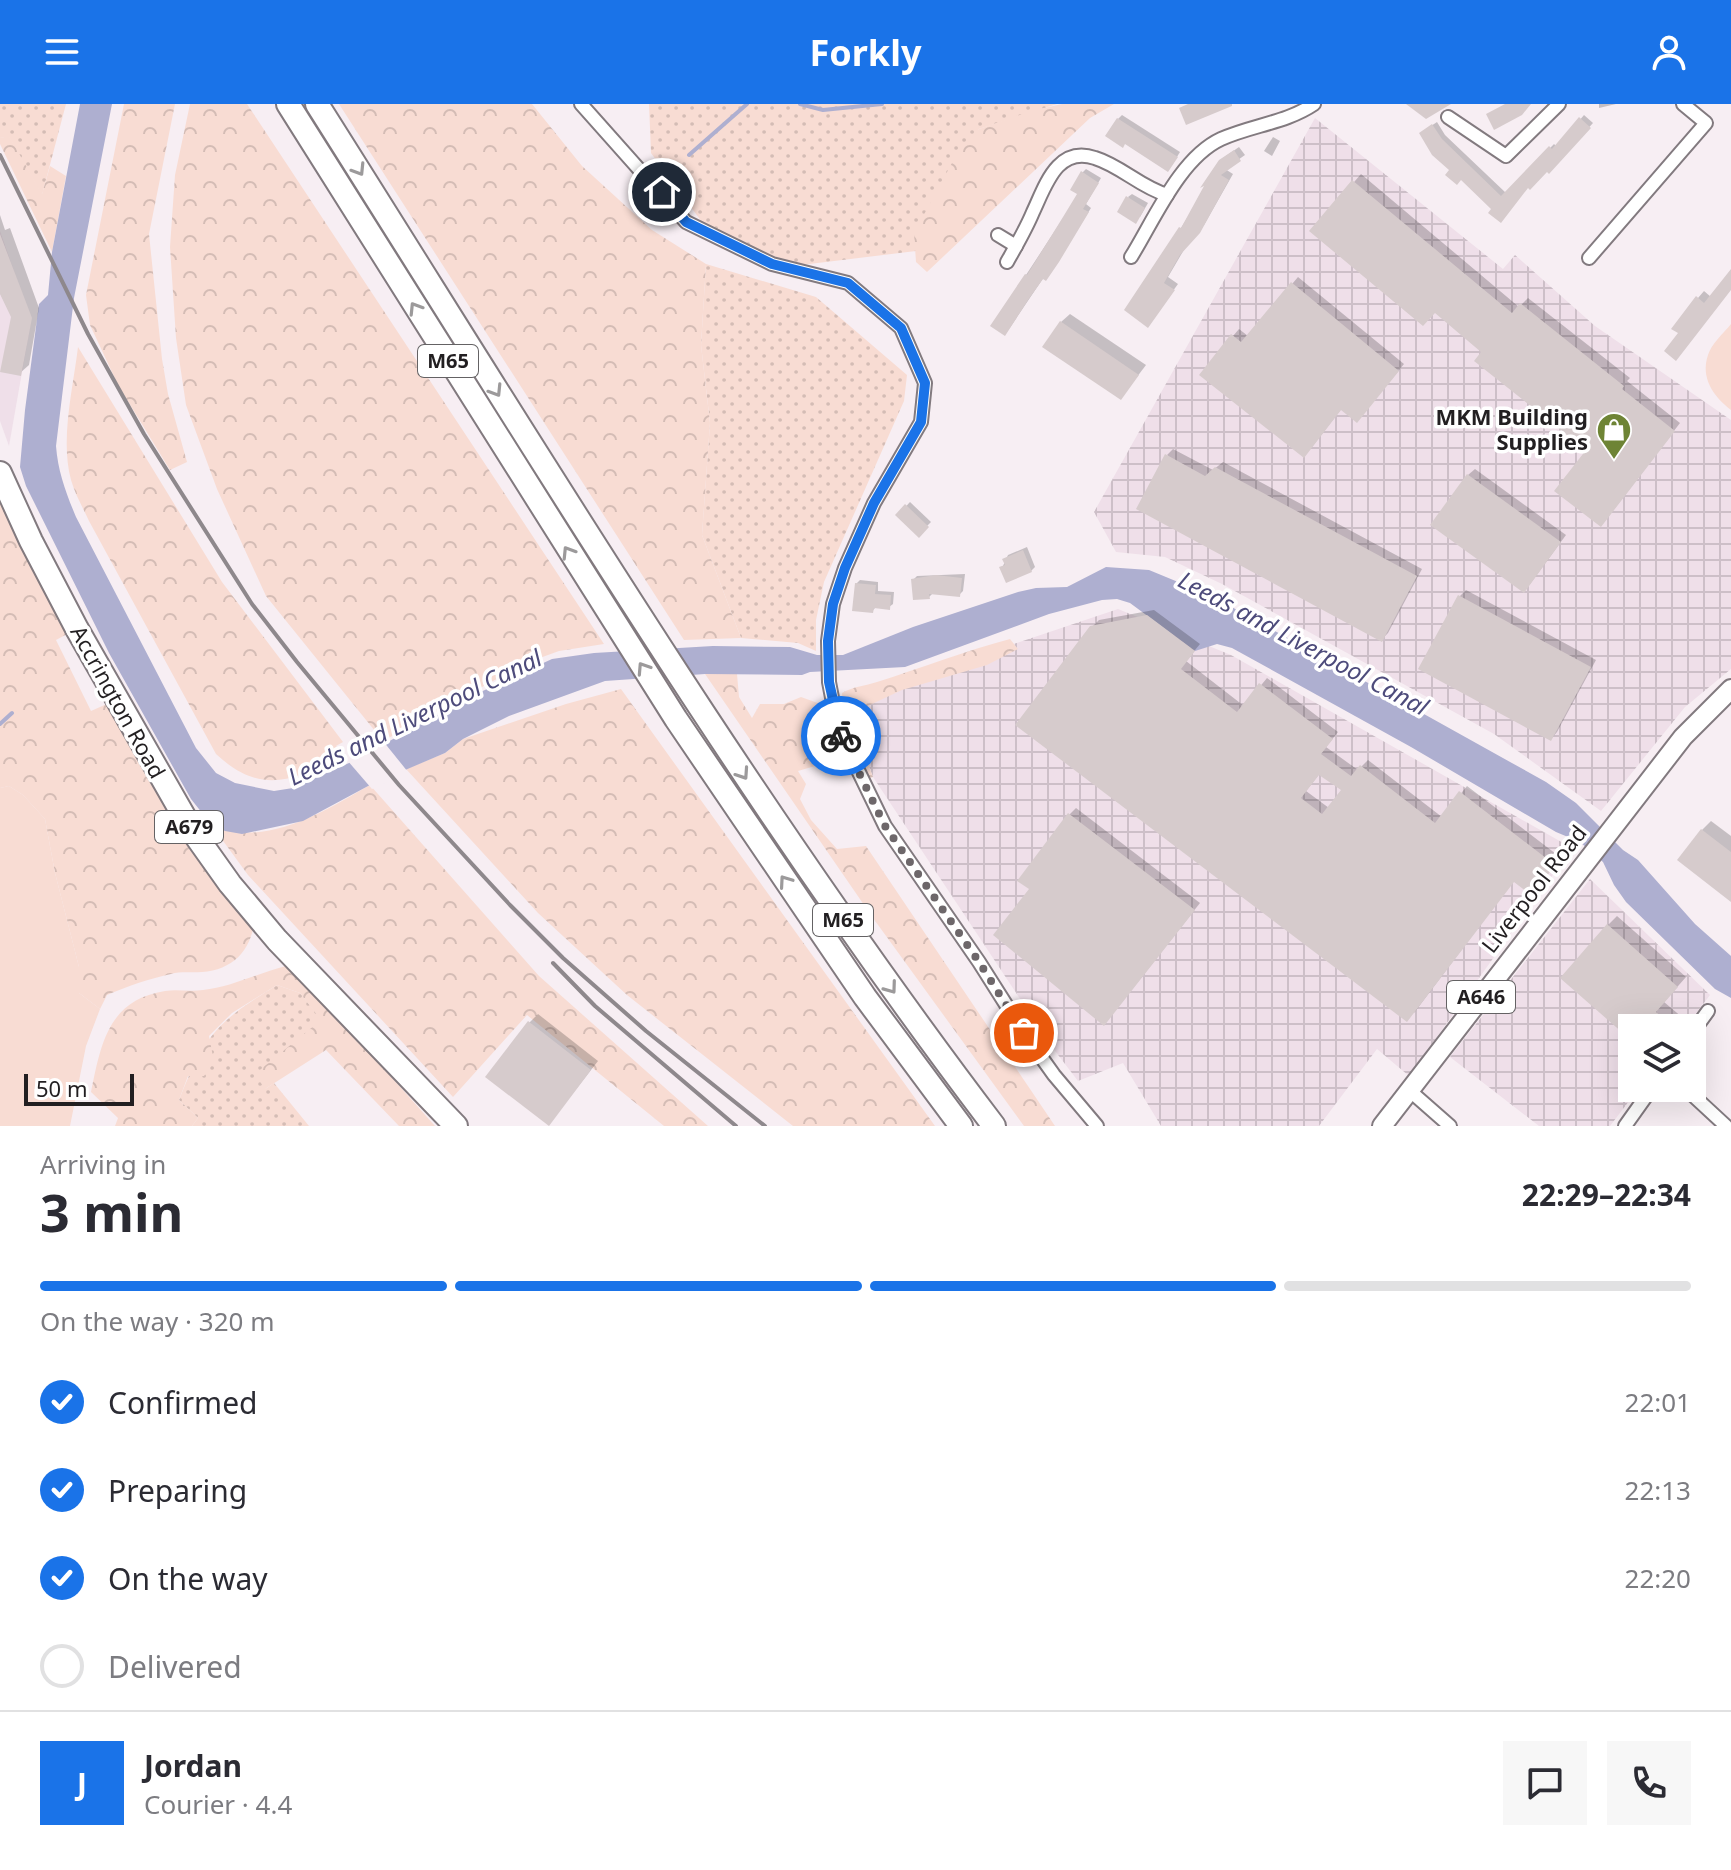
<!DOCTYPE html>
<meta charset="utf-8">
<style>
:root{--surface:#fff;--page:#f7f7f7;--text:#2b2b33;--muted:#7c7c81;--line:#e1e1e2;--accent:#1a73e8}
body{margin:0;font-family:"Noto Sans",sans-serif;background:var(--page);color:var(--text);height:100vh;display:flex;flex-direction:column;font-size:30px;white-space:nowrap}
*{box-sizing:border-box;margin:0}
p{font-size:26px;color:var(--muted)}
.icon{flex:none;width:44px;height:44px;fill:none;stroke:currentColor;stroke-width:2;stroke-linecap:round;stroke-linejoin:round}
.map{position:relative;height:1022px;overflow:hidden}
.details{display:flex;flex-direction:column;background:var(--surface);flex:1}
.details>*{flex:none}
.buttons{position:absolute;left:1618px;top:910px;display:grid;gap:16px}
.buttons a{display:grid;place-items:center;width:88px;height:88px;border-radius:0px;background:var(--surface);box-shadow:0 8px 32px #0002;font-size:40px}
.scale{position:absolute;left:24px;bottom:20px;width:110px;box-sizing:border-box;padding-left:8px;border:4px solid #221f21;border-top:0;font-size:22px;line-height:28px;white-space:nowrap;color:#221f21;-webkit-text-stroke:6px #fff;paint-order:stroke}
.pin{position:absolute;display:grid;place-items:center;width:68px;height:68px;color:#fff;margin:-34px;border:4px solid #fff;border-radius:50%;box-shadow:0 2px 8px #0007}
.courier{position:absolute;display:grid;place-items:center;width:80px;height:80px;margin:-40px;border:6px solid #1a73e8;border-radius:50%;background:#fff;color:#222;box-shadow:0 2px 10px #0007}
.summary em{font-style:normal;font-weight:700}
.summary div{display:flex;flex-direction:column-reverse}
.summary{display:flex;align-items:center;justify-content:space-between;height:136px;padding:0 40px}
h1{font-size:52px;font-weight:700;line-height:60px}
.bar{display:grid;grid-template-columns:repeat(4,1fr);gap:12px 8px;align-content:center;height:96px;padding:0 40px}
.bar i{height:10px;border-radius:6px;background:var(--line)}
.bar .selected{background:var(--accent)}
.bar p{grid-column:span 4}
.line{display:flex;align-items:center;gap:20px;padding:0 40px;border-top:2px solid var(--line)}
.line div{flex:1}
.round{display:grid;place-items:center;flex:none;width:84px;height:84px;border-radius:0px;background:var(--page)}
ol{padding:0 40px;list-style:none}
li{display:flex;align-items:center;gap:24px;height:88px}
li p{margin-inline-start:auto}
li .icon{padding:8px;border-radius:50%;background:var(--accent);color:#fff;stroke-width:4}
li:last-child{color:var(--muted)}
li i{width:44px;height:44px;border:4px solid var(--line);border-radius:50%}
header{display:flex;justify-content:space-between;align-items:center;height:104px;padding:0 40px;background:var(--accent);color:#fff;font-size:36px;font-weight:700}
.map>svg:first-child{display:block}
</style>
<header><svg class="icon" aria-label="menu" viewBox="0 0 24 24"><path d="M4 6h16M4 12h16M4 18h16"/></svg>Forkly<svg class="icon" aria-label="person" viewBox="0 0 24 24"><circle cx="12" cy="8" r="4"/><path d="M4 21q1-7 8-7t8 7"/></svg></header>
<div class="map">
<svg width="1731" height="1022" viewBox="0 0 1731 1022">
<defs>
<pattern id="industrial-grid" width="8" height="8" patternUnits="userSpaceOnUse" patternTransform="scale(2)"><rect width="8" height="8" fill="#efdfe9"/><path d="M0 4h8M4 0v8" fill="none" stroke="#cdbfc8"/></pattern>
<pattern id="grass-dots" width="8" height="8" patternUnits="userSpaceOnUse" patternTransform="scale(2)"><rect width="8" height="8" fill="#f8dcd3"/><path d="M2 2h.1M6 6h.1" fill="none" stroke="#d4bcb5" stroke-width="1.8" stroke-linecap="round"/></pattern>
<pattern id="forest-crowns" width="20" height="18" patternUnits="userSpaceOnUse" patternTransform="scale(2)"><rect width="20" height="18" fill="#f8dcd3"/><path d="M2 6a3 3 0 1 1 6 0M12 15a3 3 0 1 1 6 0" fill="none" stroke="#d4bcb5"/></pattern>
</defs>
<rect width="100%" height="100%" fill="#f7eef3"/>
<!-- built -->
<path fill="#efdfe9" d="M0,127L31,217L9,342L0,317Z"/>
<!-- industrial -->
<g fill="url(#industrial-grid)">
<path d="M1315,14L1503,165L1515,151L1595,222L1731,316V565L1685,603L1601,707L1494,630L1222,480L1165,453L1116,448L1094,408Z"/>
<path d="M1118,505L1231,551L1572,744L1409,972L1377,945L1319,1022H1161L1123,959L1078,977L1052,943L873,673L860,639L858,592Z"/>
<path d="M1590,775L1710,891L1685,924H1632V984H1639L1610,1022H1539L1450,953Z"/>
</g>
<!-- grass -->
<g fill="url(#grass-dots)">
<path d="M0,0H66L42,91L9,33L0,34Z"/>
<path d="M649,0H1057L979,25L916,147L785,163L710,129L651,49Z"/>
<path d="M706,160L816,193L907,271L904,297L824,478L816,516V547L798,539L741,534L702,431L710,319L701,241Z"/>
<path d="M277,881L300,889L322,916L265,985L274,979L309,1022H192L198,1014L179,996C205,930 217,918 277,881Z"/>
</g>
<!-- forest -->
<g fill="url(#forest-crowns)">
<path d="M124,0H175L149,130L162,255L168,290L187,358L170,366L118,281L90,221L86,191Z"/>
<path d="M190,0H247L604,540L559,547L526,559L383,637L266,492L217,385L186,301L176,234L170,143L175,71Z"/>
<path d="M339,0H532L582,62L652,126L706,160L701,241L710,319L702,431L741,534L684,536Z"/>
<path d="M1062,0H1114L1090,14L927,168L916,158L914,129L953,57L979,25L1031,7Z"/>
<path d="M9,32L42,90L50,62L66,72L52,148L0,40V34Z"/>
<path d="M78,243L222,478L343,638L336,642L345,653C294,675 262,693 216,650L89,417C83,404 75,390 71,376C60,335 73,285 78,243Z"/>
<path d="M0,397L4,398L71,528L56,536L91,607L109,599L254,818C251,847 232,866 202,868C192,869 181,867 171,870C148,875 128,882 107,891L100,905L79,889V863L55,769L45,715L23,691L9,682L0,684Z"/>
<path d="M1010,535L1018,545L987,561L902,586L859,606L860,639L873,673L867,675L845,622L842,589C854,582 865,582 877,578C921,564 965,547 1010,535Z"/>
<path d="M705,570H737L739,593L752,614L760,600H784L801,593L826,602L833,627L850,669L822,660L798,667L806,680L800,695L811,716L837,745L866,742L1055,1022H1024L873,814Z"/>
<path d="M621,585L935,1022H793L627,891L538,809L406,665L445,649L463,635L566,600Z"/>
<path d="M370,681L539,872L708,1022H664L527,911L453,993L248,771L210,719C261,747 325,707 370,681Z"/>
<path d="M286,862L304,875L435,1022H399L326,946L265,985L255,970L321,916L300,889L277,881L232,909L209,932L214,958L204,972H188L179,996L198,1014L192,1022H115L118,1014L91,988C101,940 108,896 165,887C177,885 190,888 203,886C231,883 258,869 286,862Z"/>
</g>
<!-- park -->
<g fill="#f8dcd3">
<path d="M1731,220V306C1714,293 1700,274 1708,251C1711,240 1724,229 1731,220Z"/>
<path d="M9,682L23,691L45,715L55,769L79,863V889L100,905L86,942L70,1022H0V684Z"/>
</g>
<!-- water -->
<path fill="#aeafd0" d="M80,0H112L74,194L56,342C58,368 66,389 76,413L196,644L216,669L235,679L274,687L293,684L349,659L474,591L552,555L594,549L713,542L790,543L817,551H843L913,523L1018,488L1036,484L1067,483L1106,463L1149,466L1212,492L1546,678L1576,699L1623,746L1638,756L1695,820L1731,852V894L1715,885L1626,798L1614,781L1603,758L1580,738L1556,728L1411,643L1232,544L1217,540L1195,547L1130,499L1117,495L1102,496L1049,510L905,563L810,568L802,571L705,570L605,577L509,612L463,635L445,649L370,681L303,717L242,730L225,727L210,719L191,695L109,549L26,382L20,363L25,306L39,200L48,191L52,148Z"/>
<!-- pier -->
<path fill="#f7eef3" d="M383,637L408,668L372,685L347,656Z"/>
<!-- shadow -->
<g fill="#0003" fill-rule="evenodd">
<path d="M1599,0H1616L1599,4Z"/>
<path d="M1122,11L1180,48L1172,61L1118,15Z"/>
<path d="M1584,11L1593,19L1549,67L1547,66L1529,82L1493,105L1452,66L1425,26L1437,18L1445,31L1506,89L1554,40L1557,43Z"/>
<path d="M1273,33L1280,37L1272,52L1264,47Z"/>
<path d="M1239,43L1245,51L1225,65L1233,70L1204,121L1185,144L1168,173L1178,180L1148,221L1181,124L1226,52Z"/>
<path d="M1086,65L1101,74L1086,100L1091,104L1049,171L1044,173L1009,225L1026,171L1079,90L1082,69Z"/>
<path d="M1361,70L1519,203L1528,194L1630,274L1627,277L1680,319L1608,413L1589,345L1484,248L1435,207L1312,127Z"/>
<path d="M1132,90L1148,99L1140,113L1128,93Z"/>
<path d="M0,111L5,126L10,124L39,204L29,261L20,269L13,213L0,189Z"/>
<path d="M1731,168V185L1681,229L1698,194L1704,187L1711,193Z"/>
<path d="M1298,173L1404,260L1363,310L1342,304L1311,344L1233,232L1239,225L1248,232Z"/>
<path d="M1070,210L1146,261L1121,294L1061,218Z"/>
<path d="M1173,345L1213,366L1223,358L1422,465L1388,529L1382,535L1167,351Z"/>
<path d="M1475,365L1566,431L1530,480L1468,371Z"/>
<path d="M910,398L931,418L918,431L898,411Z"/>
<path d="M1027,443L1035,463L1031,467L1002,464L1008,451Z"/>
<path d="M965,470L963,487L959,491L934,488L929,493L913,476L917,472Z"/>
<path d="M860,476L878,478V487L894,488L893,500L889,503L877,502L872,507L856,480Z"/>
<path d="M1466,486L1596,556L1557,628L1551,635L1459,493Z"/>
<path d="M1154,506L1200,540L1186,557L1244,602L1267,574L1338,628L1326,643L1358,666L1368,656L1442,713L1467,682L1560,753L1538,783L1514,776L1414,909L1092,523L1099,516ZM1320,669L1343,686L1329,704L1306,687Z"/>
<path d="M1076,704L1200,799L1110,913L1032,785L1069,711Z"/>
<path d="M1711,717L1731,732V795L1702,726Z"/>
<path d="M1617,812L1686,873L1664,898L1683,914L1675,924H1632V934L1608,821Z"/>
<path d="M538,910L598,957L548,1021L529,919Z"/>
</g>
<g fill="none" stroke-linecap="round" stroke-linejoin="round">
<!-- stream -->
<g stroke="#aeafd0" stroke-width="4">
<path d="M800,0L823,6L882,0"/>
<path d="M689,51L747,0"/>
<path d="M0,620L12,609"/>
</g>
</g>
<!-- building -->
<g fill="#d6cbcc" fill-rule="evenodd">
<path d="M1188,0H1232V2L1186,21L1179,4Z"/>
<path d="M1406,0H1451L1426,15Z"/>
<path d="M1505,0H1531L1522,11L1494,26L1486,10Z"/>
<path d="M1579,13L1591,24L1549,70L1547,68L1530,86L1528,84L1501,119L1488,109L1491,105L1461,76L1457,81L1445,71L1449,66L1432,51L1419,29L1432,20L1442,35L1501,92L1549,42L1552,45Z"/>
<path d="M1117,14L1178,53L1168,68L1125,40L1123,44L1105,32Z"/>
<path d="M1234,46L1241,57L1221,71L1229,76L1200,129L1180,151L1164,179L1175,186L1148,224L1124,206L1179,123L1181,124L1204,82L1200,84L1219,56Z"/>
<path d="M1081,67L1099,79L1083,105L1089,108L1059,158L1046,177L1043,175L1028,196L1005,232L990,222L1025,170L1027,171L1063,113L1077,90L1070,86Z"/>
<path d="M1352,76L1512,209L1520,199L1624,282L1622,285L1675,327L1601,423L1554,387L1586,346L1474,257L1481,248L1435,209L1423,222L1309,127Z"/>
<path d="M1126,92L1145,104L1136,120L1117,108Z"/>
<path d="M0,130L32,214L21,272L0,268L11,213L0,190Z"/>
<path d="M1731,165V186L1676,257L1664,247L1678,229L1671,225L1696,192L1704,199Z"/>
<path d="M1291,178L1399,267L1357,319L1341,306L1304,354L1199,271L1231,230L1241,238Z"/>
<path d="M1060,217L1139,271L1121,296L1042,243Z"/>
<path d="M1165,350L1205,372L1215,363L1417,472L1382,538L1136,405Z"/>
<path d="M1467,370L1561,438L1524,489L1430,421Z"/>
<path d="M905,400L929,423L919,434L895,411Z"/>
<path d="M1023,446L1032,468L1006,479L999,463L1005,461L1002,455Z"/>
<path d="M936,471L962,474L960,493L929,490L930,495L913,496L911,475Z"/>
<path d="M855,479L876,481L875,490L891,491L890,506L874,504L873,509L852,507Z"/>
<path d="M1458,491L1591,563L1551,637L1418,565Z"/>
<path d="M1147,511L1195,547L1181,565L1237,608L1259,579L1333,635L1321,650L1351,672L1360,661L1435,719L1459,687L1555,761L1532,792L1514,778L1407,918L1015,621L1090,522ZM1319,671L1341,686L1322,710L1301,694Z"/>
<path d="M1068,709L1195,806L1104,922L993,831L1029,785L1017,777Z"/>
<path d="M1701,725L1731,748V798L1677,756Z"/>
<path d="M1607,820L1678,883L1656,908L1675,924H1632V937L1560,874Z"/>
<path d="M528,917L591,966L549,1022L485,973Z"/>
</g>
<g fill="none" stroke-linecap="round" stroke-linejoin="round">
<defs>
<g id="street">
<path d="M581,0L686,118L772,160L848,179L901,224L925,279L921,318L874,399L845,464L833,500L828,537L829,578L838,625L885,722L979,858L1024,929L1054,971L1097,1022"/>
<path d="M1448,13L1506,52L1559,0"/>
<path d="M998,131L1016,142"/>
<path d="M1131,153C1154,116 1180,54 1221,35C1252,21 1286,19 1314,0"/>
<path d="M1589,154L1706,19L1683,0"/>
<path d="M1007,158C1016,142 1026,125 1033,108C1045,83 1057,41 1095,54C1121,62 1140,83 1167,91"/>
<path d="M1692,929L1708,907"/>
<path d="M1685,984L1726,1022"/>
<path d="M1409,986L1450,1022"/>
<path d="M1625,1022L1652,984"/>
</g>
<path id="primary" d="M1382,1022L1683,633L1731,585"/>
<g id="highway">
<path d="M288,0L676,615L865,893L961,1022"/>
<path d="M317,0C536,346 746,696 994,1022"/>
<path d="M0,369L31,437L77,525L193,728L230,780L277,836L456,1022"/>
</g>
</defs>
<!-- street casing -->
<use href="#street" stroke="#827a7f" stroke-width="16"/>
<!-- primary casing -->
<use href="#primary" stroke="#827a7f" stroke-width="22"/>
<!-- highway casing -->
<use href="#highway" stroke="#827a7f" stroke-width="26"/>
<!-- street -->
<use href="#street" stroke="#fff" stroke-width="12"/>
<!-- primary -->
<use href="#primary" stroke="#fff" stroke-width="18"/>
<!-- highway -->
<use href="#highway" stroke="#fff" stroke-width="22"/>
<!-- rail -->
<g stroke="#8e888c" stroke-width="4">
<path d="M0,51L88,230L144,330L252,500L297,558L399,681L510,801L563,854L646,927L765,1022"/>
<path d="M553,859L595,902L736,1022"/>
</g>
</g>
<!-- one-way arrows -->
<defs><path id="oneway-chevron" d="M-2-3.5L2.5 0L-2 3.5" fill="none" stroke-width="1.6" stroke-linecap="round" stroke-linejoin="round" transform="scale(2)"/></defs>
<g stroke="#9c9a9b">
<use href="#oneway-chevron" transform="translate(359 66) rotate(58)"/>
<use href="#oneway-chevron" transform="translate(415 204) rotate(-122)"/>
<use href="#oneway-chevron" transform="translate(496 287) rotate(58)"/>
<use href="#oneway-chevron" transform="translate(568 448) rotate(-122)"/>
<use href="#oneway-chevron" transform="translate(643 564) rotate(-123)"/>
<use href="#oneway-chevron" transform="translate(743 670) rotate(56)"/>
<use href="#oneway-chevron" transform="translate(785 777) rotate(-125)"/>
<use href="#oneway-chevron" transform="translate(891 884) rotate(54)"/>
</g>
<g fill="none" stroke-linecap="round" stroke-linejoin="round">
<!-- done -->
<path stroke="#6d676a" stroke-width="8" stroke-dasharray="0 14.4" d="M841,632L885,722L979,858L1024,929"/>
<!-- route -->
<path stroke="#1a73e8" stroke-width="10" d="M662,88L686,118L772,160L848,179L901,224L925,279L921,318L874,399L845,464L833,500L828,537L829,578L841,632"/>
</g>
<!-- icons -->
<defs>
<symbol id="shop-pin" viewBox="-11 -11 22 30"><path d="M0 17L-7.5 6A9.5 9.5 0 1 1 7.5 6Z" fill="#6e8435" stroke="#fff"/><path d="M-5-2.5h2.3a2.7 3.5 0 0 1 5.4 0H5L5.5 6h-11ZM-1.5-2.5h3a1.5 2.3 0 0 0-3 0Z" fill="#fff"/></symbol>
</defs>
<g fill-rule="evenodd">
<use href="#shop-pin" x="1594" y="306" width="40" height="54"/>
</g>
<g text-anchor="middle" stroke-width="7" stroke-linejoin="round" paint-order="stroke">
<!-- shield labels -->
<g fill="#fff" stroke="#646264" stroke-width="2">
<rect x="418" y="241" width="60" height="32" rx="6"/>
<rect x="155" y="707" width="68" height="32" rx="6"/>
<rect x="813" y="800" width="60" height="32" rx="6"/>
<rect x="1447" y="877" width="68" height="32" rx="6"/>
</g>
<g font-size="20" font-weight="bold" fill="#221f21">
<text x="448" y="264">M65</text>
<text x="189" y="730">A679</text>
<text x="843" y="823">M65</text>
<text x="1481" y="900">A646</text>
</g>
<!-- poi labels -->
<g font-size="22" font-weight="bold" fill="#221f21" stroke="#fff" text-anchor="end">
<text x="1588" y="321">MKM Building<tspan x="1588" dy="25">Supplies</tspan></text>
</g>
<!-- street labels -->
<g font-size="22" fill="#221f21" stroke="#fff">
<text transform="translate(118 598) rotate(61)" y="8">Accrington Road</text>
<text transform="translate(1534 785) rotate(-52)" y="8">Liverpool Road</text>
</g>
<!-- water labels -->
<g font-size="24" font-style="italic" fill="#4d4b7b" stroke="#fff">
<text transform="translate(1303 540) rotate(28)" y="8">Leeds and Liverpool Canal</text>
<text transform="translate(415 614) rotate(-26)" y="8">Leeds and Liverpool Canal</text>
</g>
</g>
</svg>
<div class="buttons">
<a><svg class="icon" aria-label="layers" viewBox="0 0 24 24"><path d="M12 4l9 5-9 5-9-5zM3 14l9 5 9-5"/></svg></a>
</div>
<div class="scale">50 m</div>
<div class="pin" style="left:1024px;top:929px;background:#ea580c"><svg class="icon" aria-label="bag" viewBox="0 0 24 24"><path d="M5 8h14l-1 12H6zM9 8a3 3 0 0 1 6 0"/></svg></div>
<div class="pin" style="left:662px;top:88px;background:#1f2937"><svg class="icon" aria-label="home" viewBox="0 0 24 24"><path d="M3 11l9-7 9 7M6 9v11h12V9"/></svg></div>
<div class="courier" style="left:841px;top:632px"><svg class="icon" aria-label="bike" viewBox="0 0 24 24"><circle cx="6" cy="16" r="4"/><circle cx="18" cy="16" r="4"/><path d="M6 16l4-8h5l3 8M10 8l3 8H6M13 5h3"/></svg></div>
</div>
<section class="details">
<div class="summary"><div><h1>3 min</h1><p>Arriving in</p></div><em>22:29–22:34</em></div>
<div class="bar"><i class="selected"></i><i class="selected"></i><i class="selected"></i><i></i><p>On the way · 320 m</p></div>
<ol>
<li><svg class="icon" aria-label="check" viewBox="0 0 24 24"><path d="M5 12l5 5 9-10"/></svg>Confirmed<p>22:01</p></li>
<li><svg class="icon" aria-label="check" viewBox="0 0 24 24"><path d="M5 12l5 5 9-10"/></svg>Preparing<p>22:13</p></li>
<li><svg class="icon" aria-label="check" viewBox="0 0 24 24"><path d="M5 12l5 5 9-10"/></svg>On the way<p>22:20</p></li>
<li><i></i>Delivered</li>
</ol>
<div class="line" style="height:144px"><b class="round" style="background:var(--accent);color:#fff">J</b><div><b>Jordan</b><p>Courier · 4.4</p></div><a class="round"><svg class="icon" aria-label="chat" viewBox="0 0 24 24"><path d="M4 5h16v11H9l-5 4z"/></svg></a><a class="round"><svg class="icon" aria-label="phone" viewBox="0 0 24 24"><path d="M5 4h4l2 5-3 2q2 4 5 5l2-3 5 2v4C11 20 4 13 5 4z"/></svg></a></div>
</section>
